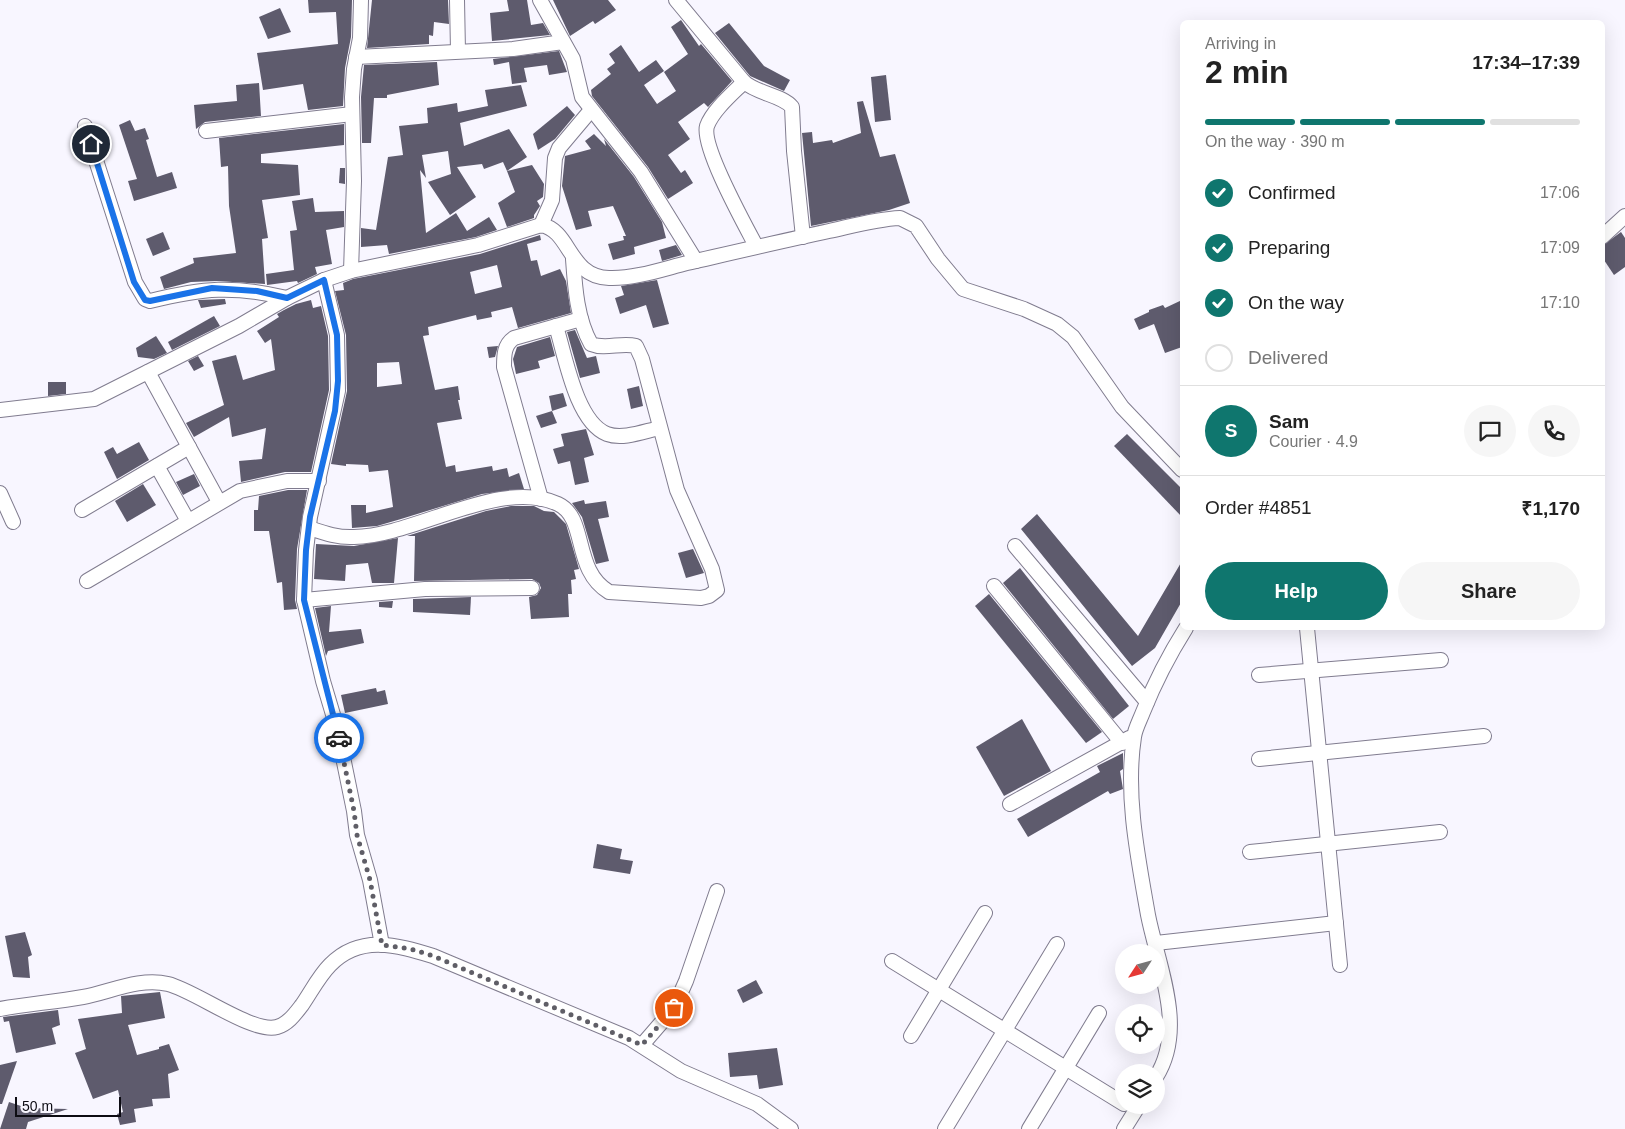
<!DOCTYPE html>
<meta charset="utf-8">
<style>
:root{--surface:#fff;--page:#f6f6f6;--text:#222;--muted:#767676;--line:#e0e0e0;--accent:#0f766e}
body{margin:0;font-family:Arial,sans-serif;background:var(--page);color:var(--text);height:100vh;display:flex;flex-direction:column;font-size:19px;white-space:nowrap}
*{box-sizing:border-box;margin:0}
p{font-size:16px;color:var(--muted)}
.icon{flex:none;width:28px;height:28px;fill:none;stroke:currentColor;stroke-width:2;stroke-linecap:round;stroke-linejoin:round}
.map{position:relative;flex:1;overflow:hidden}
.side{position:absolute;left:1180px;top:20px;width:425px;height:610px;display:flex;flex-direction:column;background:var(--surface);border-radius:8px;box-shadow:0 5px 20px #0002}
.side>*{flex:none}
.needle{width:32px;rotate:234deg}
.controls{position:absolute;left:1115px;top:944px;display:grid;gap:10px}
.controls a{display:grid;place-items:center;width:50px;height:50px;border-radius:50%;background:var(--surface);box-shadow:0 5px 20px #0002;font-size:25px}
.scale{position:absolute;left:15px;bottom:12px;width:106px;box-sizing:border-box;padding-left:5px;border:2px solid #0d0c13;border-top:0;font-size:14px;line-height:18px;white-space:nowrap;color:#0d0c13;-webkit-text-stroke:4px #f8f6ff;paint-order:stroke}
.pin{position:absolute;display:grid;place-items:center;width:42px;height:42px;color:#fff;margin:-21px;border:2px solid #fff;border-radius:50%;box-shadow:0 1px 5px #0007}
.courier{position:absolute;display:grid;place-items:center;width:50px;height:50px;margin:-25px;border:4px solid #1a73e8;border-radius:50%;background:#fff;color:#222;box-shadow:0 1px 6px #0007}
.summary em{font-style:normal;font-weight:600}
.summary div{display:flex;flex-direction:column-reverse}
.summary{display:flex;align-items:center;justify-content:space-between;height:85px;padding:0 25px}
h1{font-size:32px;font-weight:600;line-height:38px}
.bar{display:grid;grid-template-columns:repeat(4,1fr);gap:8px 5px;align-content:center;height:60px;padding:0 25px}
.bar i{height:6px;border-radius:4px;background:var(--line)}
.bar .on{background:var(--accent)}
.bar p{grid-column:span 4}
.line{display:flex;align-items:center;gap:12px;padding:0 25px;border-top:1px solid var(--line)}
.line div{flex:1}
.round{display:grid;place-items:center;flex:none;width:52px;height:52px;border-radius:26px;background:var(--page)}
ol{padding:0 25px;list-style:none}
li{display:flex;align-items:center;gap:15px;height:55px}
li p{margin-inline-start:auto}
li .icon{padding:5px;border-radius:50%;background:var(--accent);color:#fff;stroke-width:4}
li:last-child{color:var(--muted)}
li i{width:28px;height:28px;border:2px solid var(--line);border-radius:50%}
.button{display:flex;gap:10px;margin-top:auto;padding:10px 25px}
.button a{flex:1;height:58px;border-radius:30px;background:var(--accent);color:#fff;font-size:20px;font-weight:600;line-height:58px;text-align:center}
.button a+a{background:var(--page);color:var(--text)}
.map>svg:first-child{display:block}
</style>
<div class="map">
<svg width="1625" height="1129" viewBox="0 0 1625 1129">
<rect width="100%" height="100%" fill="#f8f6ff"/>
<!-- building -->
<g fill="#5e5b6d" fill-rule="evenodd">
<path d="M308,0H352L351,37L345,68L343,106L308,110L303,84L263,90L257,53L338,44L336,12L309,13Z"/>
<path d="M372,0H448L449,24L434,22L433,36L429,35V44L367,48Z"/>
<path d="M507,0H527L531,25L543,23L550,35L492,41L490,13L509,11Z"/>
<path d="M553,0H608L616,10L595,24L593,21L570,36Z"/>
<path d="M280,8L291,32L268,39L259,17Z"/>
<path d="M681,20L699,46L701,44L732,81L708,107L704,103L678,122L690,139L668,155L681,173L685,170L693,183L668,199L648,167L592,96L591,90L611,74L607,69L615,63L609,54L621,45L639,72L656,60L664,71L644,85L657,104L676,91L664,72L688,54L671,27Z"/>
<path d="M729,23L764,66L790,80L784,91L750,76L715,33Z"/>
<path d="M559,51L567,72L549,75L547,65L524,68L527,82L512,84L509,62L494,65L493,59Z"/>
<path d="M437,62L439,85L387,95V98H374L371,143H362L361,97L364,65Z"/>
<path d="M886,75L891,120L875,122L871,77Z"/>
<path d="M259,83L261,116L205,122L196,129L194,105L237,101L236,85Z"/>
<path d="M521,85L527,106L460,123L464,146L509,129L527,157L507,171L503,162L484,169L482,164L457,167L476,197L450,215L428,182L451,174L448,151L422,155L426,178L420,170L426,233L456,213L467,231L489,217L497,230L476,237L389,254L387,245L361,247V228L376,230L388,157L403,155L399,126L428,123L427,108L457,103L458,112L488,106L485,90Z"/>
<path d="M863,101L880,157L895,154L910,203L889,210L811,226L802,133L812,132L813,143L832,140L833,143L861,133L857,102Z"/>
<path d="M567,106L575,115L555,139L538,150L533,134Z"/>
<path d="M130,120L135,131L145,128L149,139L146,140L157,177L172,172L177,188L134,201L128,181L137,179L119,125Z"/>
<path d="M344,124V145L261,154V163L298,165L300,195L262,200L268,238L262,239L265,284L217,281L191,282L164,289L160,277L194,263L193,258L236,253L229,206L228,166L221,167L219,138Z"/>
<path d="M594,134L606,146L604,139L634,177L662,222L666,238L634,247L635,254L613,260L608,244L624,240L623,236H626L613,206L588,211L592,226L576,230L562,186L565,156L591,149L585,141Z"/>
<path d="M532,165L544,184L543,197L537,201L540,206L534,215V218L507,227L498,203L515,192L507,171Z"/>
<path d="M340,168H345V184L339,183Z"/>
<path d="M313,198L315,212L344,211V227L326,230L332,264L315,267L317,274L298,283L297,281L267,285L266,274L294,270L290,231L297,230L292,201Z"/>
<path d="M163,232L170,249L153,256L146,239Z"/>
<path d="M1621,232L1625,238V267L1614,275L1602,257V246Z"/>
<path d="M540,235L541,240L527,244L531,261L537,260L541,276L560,269L566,281L571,313L518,328L512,307L491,312L492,317L477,320L476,315L428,327L429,335L423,336L435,390L458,386L460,400H458L462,419L437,423L446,467L455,465L456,472L492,466L493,471L507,468L509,477L519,473L524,489L482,494L401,519L377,526L352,528L351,505H366V513L393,507L388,470L369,472L368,465L346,464V466L331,464L347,391L346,335L335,291L344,290L343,283L353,279L480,254ZM497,265L502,287L475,294L470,272ZM399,362L402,384L377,387V363Z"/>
<path d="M676,245L682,255L662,261L659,250Z"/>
<path d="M657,280L669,324L653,328L646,305L620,314L615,298L624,295L621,286Z"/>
<path d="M225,299L226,304L201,308L198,300Z"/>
<path d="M311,300L313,308L321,306L328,336L329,390L311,472H285L241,482L239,461L262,459L266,428L232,437L229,417L194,437L186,423L224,405L212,361L236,355L243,380L275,370L271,339L265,343L257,331L279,317L277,314L284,310L296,304Z"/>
<path d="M1182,300V347L1165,353L1154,324L1139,330L1134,319L1149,312V310L1163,305L1165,308Z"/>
<path d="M214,316L220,326L172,350L168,342Z"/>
<path d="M575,330L587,358L596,356L600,373L580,378L567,332Z"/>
<path d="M156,336L167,353L154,359L138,357L136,348Z"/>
<path d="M550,337L555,356L538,361L540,368L516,374L513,359L517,347Z"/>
<path d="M498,346L495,357L489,358L487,347Z"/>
<path d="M198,356L204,366L194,371L188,361Z"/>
<path d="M48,382H66V394L48,396Z"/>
<path d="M639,386L643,406L631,409L627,389Z"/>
<path d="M563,393L567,406L552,411L549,396Z"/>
<path d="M552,411L557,423L541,428L536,416Z"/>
<path d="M586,429L594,455L584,458L589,482L575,485L570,461L558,464L553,449L564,446L561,434Z"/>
<path d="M1127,434L1182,489V517L1114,446Z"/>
<path d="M139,442L149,460L117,479L104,452L113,447L117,454Z"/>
<path d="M194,474L200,486L183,495L176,482Z"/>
<path d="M143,484L156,505L127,522L115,501Z"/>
<path d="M288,490H307L297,549L295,600L297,609L284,610L282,582L277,583L269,531H254V510H258L259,496Z"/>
<path d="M584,500L585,504L606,501L609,517L598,519L609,561L596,564L582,517L572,503Z"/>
<path d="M511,506H534L544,511L554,512L566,524L579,569L574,570L576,579L571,580L572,594H568L569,617L531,619L529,597L537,595L541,588L539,583L532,579L414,581L415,536H407L486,511Z"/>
<path d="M1037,514L1138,636L1182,561V601L1155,648L1132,666L1021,529Z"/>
<path d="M398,538L394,583H372L368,563L346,565L345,581L314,579L316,544L354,546Z"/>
<path d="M693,549L704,573L686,578L678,553Z"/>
<path d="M1020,568L1129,706L1113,719L1003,583Z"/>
<path d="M989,594L1102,732L1086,743L975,606Z"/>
<path d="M471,597L470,615L413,612V599Z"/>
<path d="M393,601L392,608L379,607V602Z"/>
<path d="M331,606L329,632L361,629L364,643L328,651L326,656L315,608Z"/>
<path d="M376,688L377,692L385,690L388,704L345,713L341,695Z"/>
<path d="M1022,719L1051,771L1004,796L976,747Z"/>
<path d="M1123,753V769L1120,771L1123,789L1110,794L1108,791L1028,837L1017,819L1100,772L1097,766Z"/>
<path d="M597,844L622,849L620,859L633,861L630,874L593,868Z"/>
<path d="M25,932L32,955L28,957L30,978L13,977L5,936Z"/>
<path d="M756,980L763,993L743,1003L737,990Z"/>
<path d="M160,992L165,1018L128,1025L137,1055L159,1049V1047L169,1044L179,1070L168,1074L170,1098L152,1099L153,1106L134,1109L136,1122L120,1125L117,1114L123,1112L118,1090L93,1099L75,1053L86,1049L78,1019L122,1013L121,996Z"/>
<path d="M58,1010L60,1025L52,1028L56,1044L16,1053L9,1021L4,1022L3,1017Z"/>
<path d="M777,1048L783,1085L759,1089L757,1075L730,1077L728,1053Z"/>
<path d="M17,1061L2,1104H0V1065Z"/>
<path d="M9,1102L27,1108L68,1109L28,1122L26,1129H0Z"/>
</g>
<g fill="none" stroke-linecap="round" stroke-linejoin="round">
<defs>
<g id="minor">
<path d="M457,0L458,51"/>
<path d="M540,0L573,59L582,97L641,172L696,261"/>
<path d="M676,0L744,82C758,94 782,95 792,107L794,151L803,237"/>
<path d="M356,57L513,49L563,42"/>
<path d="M744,82C732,94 713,110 707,126C701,146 745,225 756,246"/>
<path d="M85,126L135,282L145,299L150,301C203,288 233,285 287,298"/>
<path d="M206,131L352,114"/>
<path d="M541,225L552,200L555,158L559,148L591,110"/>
<path d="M1602,237L1625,216"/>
<path d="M351,271L354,181L352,97L354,69L360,38L361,0"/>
<path d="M324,280L337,335L338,391L310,517L306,550L304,600L323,681L337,728L354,811L357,835L370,880L382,945"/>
<path d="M556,326C565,355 576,422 607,434C623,440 645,431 660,428"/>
<path d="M148,372L219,502"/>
<path d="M0,410L94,399L239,326L287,298L324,280L351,271L478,245L541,225C571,230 568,277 609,278C634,279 663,269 687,263C735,252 782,241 829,231C852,226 876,219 900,218L916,226L938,259L963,289L1024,309L1057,324L1073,337L1122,407L1182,470"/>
<path d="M157,466L188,521"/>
<path d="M0,493L13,522"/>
<path d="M541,499L504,367C504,355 504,345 514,338L581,319"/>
<path d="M82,510L189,447"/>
<path d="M309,528C324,533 338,538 354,537C416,536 500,477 558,504C588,518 572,570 609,592L701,598L709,596L717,590L712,569L677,490L642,359L636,346C621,342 606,350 591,344C577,319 575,288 573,259"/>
<path d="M1015,546L1147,702"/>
<path d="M87,581L240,491L287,481H319"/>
<path d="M994,586L1122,743"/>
<path d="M304,600L425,589L532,588"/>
<path d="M1307,628L1340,965"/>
<path d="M1259,675L1441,660"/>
<path d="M1259,759L1484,736"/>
<path d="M1010,804L1129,738"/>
<path d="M1250,852L1440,832"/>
<path d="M1156,943L1336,923"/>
<path d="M892,961L1124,1104"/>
<path d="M0,1009C27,1004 55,1002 83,997C110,992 140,977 168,984C194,990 253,1034 277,1027C288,1024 295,1014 302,1005C311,992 319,976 330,965C360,934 397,945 433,956L629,1038L681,1071L757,1104L791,1129"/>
<path d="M911,1036L985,913"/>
<path d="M642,1045L674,1008L686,981L717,891"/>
<path d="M1156,1077C1187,1028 1158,966 1148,915C1138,858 1125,795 1134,737C1135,729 1140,720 1143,712C1155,682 1169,655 1186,628"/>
<path d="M945,1129L1057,944"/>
<path d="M1029,1129L1099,1013"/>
<path d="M1124,1129L1139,1105"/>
</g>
</defs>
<!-- minor casing -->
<use href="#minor" stroke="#807c8f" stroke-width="16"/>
<!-- minor -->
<use href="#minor" stroke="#fff" stroke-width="14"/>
</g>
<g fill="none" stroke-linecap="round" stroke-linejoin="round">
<!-- done -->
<path stroke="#5f5e66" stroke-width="5" stroke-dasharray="0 9" d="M339,738L354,811L357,835L370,880L382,945L411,949L433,956L642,1045L674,1008"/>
<!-- route -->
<path stroke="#1a73e8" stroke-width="6" d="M91,144L134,282L145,300L150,301L212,288L257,291L287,298L324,280L337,335L338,381L335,411L310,517L306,550L304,600L339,738"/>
</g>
</svg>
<div class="controls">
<a><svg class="needle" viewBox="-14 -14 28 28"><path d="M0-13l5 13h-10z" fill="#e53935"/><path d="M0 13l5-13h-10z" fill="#767676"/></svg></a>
<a><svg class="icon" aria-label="locate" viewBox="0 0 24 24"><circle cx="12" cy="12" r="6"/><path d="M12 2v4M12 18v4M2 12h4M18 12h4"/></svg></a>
<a><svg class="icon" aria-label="layers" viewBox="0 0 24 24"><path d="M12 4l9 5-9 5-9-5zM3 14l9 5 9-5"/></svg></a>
</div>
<div class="scale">50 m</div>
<div class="pin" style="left:674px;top:1008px;background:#ea580c"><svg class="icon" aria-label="bag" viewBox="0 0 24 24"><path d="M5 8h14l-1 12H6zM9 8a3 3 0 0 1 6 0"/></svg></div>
<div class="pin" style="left:91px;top:144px;background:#1f2937"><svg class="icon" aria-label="home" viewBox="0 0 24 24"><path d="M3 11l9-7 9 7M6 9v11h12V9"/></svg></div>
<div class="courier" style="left:339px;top:738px"><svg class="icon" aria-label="car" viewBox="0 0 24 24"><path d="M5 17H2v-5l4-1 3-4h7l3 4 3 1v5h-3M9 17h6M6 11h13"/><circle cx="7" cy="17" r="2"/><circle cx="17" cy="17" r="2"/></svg></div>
<section class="side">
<div class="summary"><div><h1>2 min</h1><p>Arriving in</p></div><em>17:34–17:39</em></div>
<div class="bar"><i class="on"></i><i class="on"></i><i class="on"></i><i></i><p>On the way · 390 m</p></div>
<ol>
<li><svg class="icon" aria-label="check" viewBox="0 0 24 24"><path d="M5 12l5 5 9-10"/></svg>Confirmed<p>17:06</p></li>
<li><svg class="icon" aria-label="check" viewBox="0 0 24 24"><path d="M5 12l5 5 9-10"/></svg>Preparing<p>17:09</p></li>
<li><svg class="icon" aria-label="check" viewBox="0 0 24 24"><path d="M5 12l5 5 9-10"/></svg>On the way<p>17:10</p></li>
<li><i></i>Delivered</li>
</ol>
<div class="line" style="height:90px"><b class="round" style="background:var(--accent);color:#fff">S</b><div><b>Sam</b><p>Courier · 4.9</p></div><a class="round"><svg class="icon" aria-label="chat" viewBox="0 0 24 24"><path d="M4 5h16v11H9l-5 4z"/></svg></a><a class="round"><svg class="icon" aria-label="phone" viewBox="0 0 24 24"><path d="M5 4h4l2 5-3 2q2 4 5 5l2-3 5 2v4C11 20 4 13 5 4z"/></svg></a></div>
<div class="line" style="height:65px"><div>Order #4851</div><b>₹1,170</b></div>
<div class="button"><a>Help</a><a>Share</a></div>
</section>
</div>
